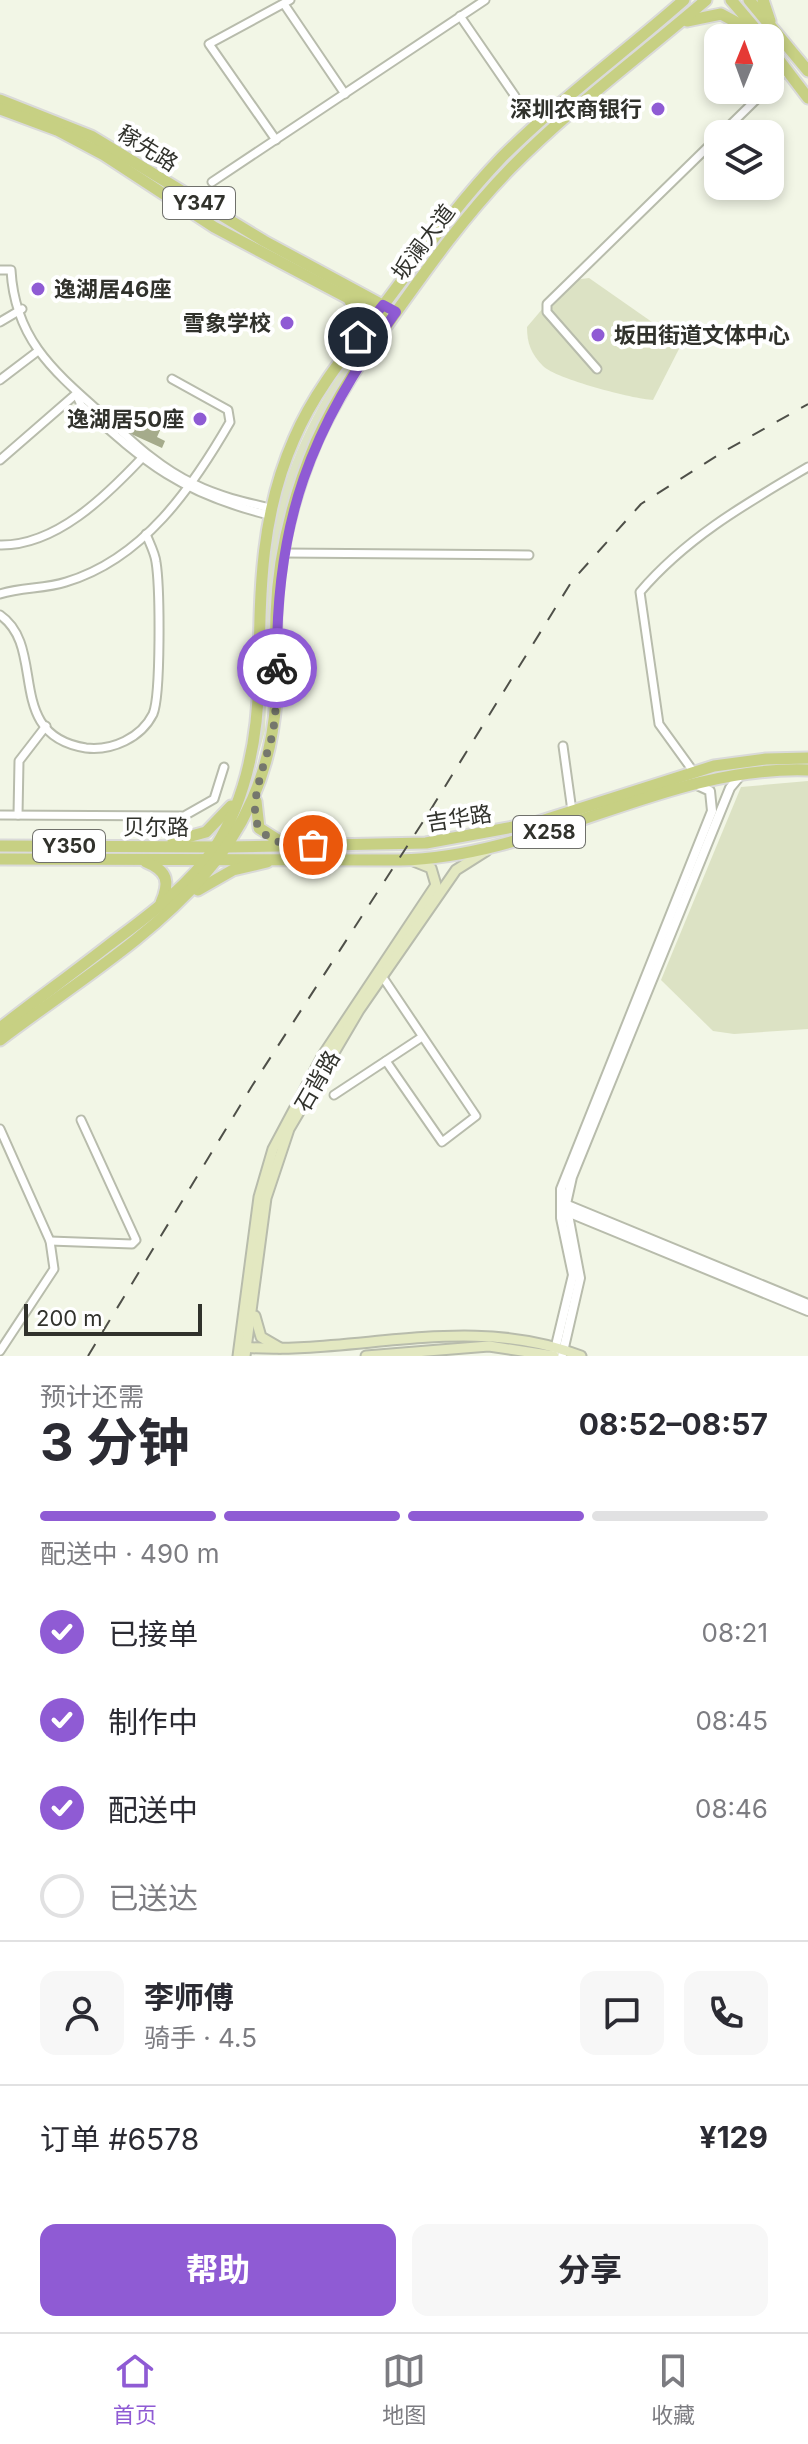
<!DOCTYPE html>
<html lang="zh">
<meta charset="utf-8">
<style>
:root{--surface:#fff;--page:#f7f7f7;--text:#2b2b33;--muted:#7c7c81;--line:#e1e1e2;--accent:#8f5bd4}
body{margin:0;font-family:Inter,"Noto Sans SC",sans-serif;background:var(--page);color:var(--text);height:100vh;display:flex;flex-direction:column;font-size:30px;white-space:nowrap}
*{box-sizing:border-box;margin:0}
p{font-size:26px;color:var(--muted)}
.icon{flex:none;width:44px;height:44px;fill:none;stroke:currentColor;stroke-width:2;stroke-linecap:round;stroke-linejoin:round}
.map{position:relative;height:1356px;overflow:hidden}
.panel{display:flex;flex-direction:column;background:var(--surface);flex:1}
.panel>*{flex:none}
.needle{width:52px;rotate:1deg}
.tools{position:absolute;left:704px;top:24px;display:grid;gap:16px}
.tools a{display:grid;place-items:center;width:80px;height:80px;border-radius:16px;background:var(--surface);box-shadow:0 4px 12px #0003;font-size:40px}
.scale{position:absolute;left:24px;bottom:20px;width:178px;box-sizing:border-box;padding-left:8px;border:4px solid #31322c;border-top:0;font-size:22px;line-height:28px;white-space:nowrap;color:#31322c;-webkit-text-stroke:6px #fff;paint-order:stroke}
.pin{position:absolute;display:grid;place-items:center;width:68px;height:68px;color:#fff;margin:-34px;border:4px solid #fff;border-radius:50%;box-shadow:0 2px 8px #0007}
.courier{position:absolute;display:grid;place-items:center;width:80px;height:80px;margin:-40px;border:6px solid #8f5bd4;border-radius:50%;background:#fff;color:#222;box-shadow:0 2px 10px #0007}
.summary em{font-style:normal;font-weight:700}
.summary div{display:flex;flex-direction:column-reverse}
.summary{display:flex;align-items:center;justify-content:space-between;height:136px;padding:0 40px}
h1{font-size:52px;font-weight:700;line-height:60px}
.bar{display:grid;grid-template-columns:repeat(4,1fr);gap:12px 8px;align-content:center;height:96px;padding:0 40px}
.bar i{height:10px;border-radius:6px;background:var(--line)}
.bar .selected{background:var(--accent)}
.bar p{grid-column:span 4}
.line{display:flex;align-items:center;gap:20px;padding:0 40px;border-top:2px solid var(--line)}
.line div{flex:1}
.round{display:grid;place-items:center;flex:none;width:84px;height:84px;border-radius:16px;background:var(--page)}
ol{padding:0 40px;list-style:none}
li{display:flex;align-items:center;gap:24px;height:88px}
li p{margin-inline-start:auto}
li .icon{padding:8px;border-radius:50%;background:var(--accent);color:#fff;stroke-width:4}
li:last-child{color:var(--muted)}
li i{width:44px;height:44px;border:4px solid var(--line);border-radius:50%}
.button{display:flex;gap:16px;margin-top:auto;padding:16px 40px}
.button a{flex:1;height:92px;border-radius:16px;background:var(--accent);color:#fff;font-size:32px;font-weight:700;line-height:92px;text-align:center}
.button a+a{background:var(--page);color:var(--text)}
.menu{display:flex;justify-content:space-around;align-items:center;height:112px;border-top:2px solid var(--line);background:var(--surface);font-size:22px;color:var(--muted)}
.menu a{display:grid;justify-items:center;gap:4px}
.menu .selected{color:var(--accent)}
.map>svg:first-child{display:block}
</style>
<div class="map">
<svg width="808" height="1356" viewBox="0 0 808 1356">
<rect width="100%" height="100%" fill="#f2f6e6"/>
<!-- green -->
<g fill="#dce2c4">
<path d="M589,278L682,343L653,400C633,399 556,379 543,366C531,354 527,343 527,327L566,281Z"/>
<path d="M371,330L320,418L284,514L270,595L265,731L244,804C248,776 259,745 262,715C266,670 262,625 266,580C274,484 311,405 371,330Z"/>
<path d="M808,781V1029L734,1034L713,1031L661,980L741,787Z"/>
</g>
<!-- water -->
<path fill="#a5ab8b" d="M138,413L149,415L162,426L157,437L165,441L162,448L129,433Z"/>
<g fill="none" stroke-linecap="round" stroke-linejoin="round">
<defs>
<g id="minor">
<path d="M284,4L345,94"/>
<path d="M460,16L515,96"/>
<path d="M770,86L786,70"/>
<path d="M721,134L766,90"/>
<path d="M276,140L209,44L290,0"/>
<path d="M212,182L485,0"/>
<path d="M0,270H11C15,344 60,376 111,422C137,446 162,469 194,484C218,496 244,502 270,508"/>
<path d="M0,322L22,309"/>
<path d="M597,369L547,312V304L718,137"/>
<path d="M0,380L38,351"/>
<path d="M77,396L81,405C147,464 180,493 269,515"/>
<path d="M0,460L76,394"/>
<path d="M0,545C56,546 106,496 142,458"/>
<path d="M283,553L529,555"/>
<path d="M0,594C21,587 45,589 66,582C143,559 192,488 230,422L228,410L172,379"/>
<path d="M0,615C48,648 3,735 86,748C112,751 141,738 153,714C161,695 160,587 156,562C155,553 149,542 146,534"/>
<path d="M563,746L572,811"/>
<path d="M693,771L659,724L640,592C687,537 747,503 808,467"/>
<path d="M0,815L184,816L214,799L224,767"/>
<path d="M18,815L19,761L46,726"/>
<path d="M382,976L476,1116L442,1142L386,1061"/>
<path d="M334,1095L422,1037"/>
<path d="M0,1129L50,1241L54,1269L0,1351"/>
<path d="M50,1241L132,1244L136,1240L81,1120"/>
</g>
<g id="tertiary">
<path d="M565,1204L808,1304"/>
<path d="M565,1211L808,1311"/>
<path d="M554,1354L573,1275L561,1218V1189L712,811L710,791L695,784"/>
<path d="M562,1356L580,1278L566,1204L572,1177L730,788L740,776"/>
</g>
<g id="secondary">
<path d="M255,1316L261,1337L280,1348"/>
<path d="M240,1347C354,1356 469,1312 581,1356"/>
<path d="M238,1356L259,1197L273,1149L323,1055L436,885L431,868L411,860"/>
<path d="M245,1356L266,1198L289,1129L359,1010L456,870L486,851"/>
<path d="M366,1356L489,1346L554,1356"/>
</g>
<g id="primary">
<path d="M731,0L754,27"/>
<path d="M749,0L808,71"/>
<path d="M763,0L770,21"/>
<path d="M687,21L721,14L760,35"/>
<path d="M770,48L808,98"/>
<path d="M0,100L91,136L264,241L388,308"/>
<path d="M0,109L57,130L104,155L214,227L382,316"/>
<path d="M350,301L358,316V337"/>
<path d="M256,801L259,828L281,842"/>
<path d="M173,841L206,832L231,806"/>
<path d="M0,846L227,847L426,843L535,823L714,766L766,759L808,758"/>
<path d="M0,859L400,860C542,857 665,765 808,770"/>
<path d="M146,862C168,871 170,882 161,903"/>
<path d="M198,890L233,870L267,862"/>
<path d="M0,1028C36,1000 73,973 109,945C147,916 186,889 214,849C247,799 258,734 259,675C260,592 260,516 294,439C314,392 345,355 376,315C417,261 455,206 502,157C559,100 624,53 684,0"/>
<path d="M0,1040C125,945 264,876 276,700C278,672 275,643 276,615C278,555 293,496 316,442C336,397 363,358 392,318C429,266 466,214 511,168C571,107 641,56 706,0"/>
</g>
</defs>
<!-- minor casing -->
<use href="#minor" stroke="#b8bcac" stroke-width="11"/>
<!-- tertiary casing -->
<use href="#tertiary" stroke="#b8bcac" stroke-width="12"/>
<!-- secondary casing -->
<use href="#secondary" stroke="#b8bcac" stroke-width="13"/>
<!-- primary casing -->
<use href="#primary" stroke="#dadad9" stroke-width="15"/>
<!-- minor -->
<use href="#minor" stroke="#fff" stroke-width="7"/>
<!-- tertiary -->
<use href="#tertiary" stroke="#fff" stroke-width="8"/>
<!-- secondary -->
<use href="#secondary" stroke="#e3e8c1" stroke-width="9"/>
<!-- primary -->
<use href="#primary" stroke="#c7d083" stroke-width="11"/>
<!-- rail -->
<path stroke="#4f5049" stroke-width="2" stroke-dasharray="14 14" stroke-linecap="butt" d="M88,1356L252,1086L428,814L572,581L641,504L723,452L808,404"/>
</g>
<g fill="none" stroke-linecap="round" stroke-linejoin="round">
<!-- done -->
<path stroke="#75776d" stroke-width="8" stroke-dasharray="0 14.4" d="M277,668C277,690 276,711 273,732C268,756 245,809 260,829C273,846 295,845 313,845"/>
<!-- route -->
<path stroke="#8f5bd4" stroke-width="10" d="M277,668C275,521 310,430 396,312L383,305L358,337"/>
</g>
<!-- markers -->
<g fill="#8f5bd4" stroke="#fff" stroke-width="3">
<circle cx="658" cy="109" r="8"/>
<circle cx="38" cy="289" r="8"/>
<circle cx="287" cy="323" r="8"/>
<circle cx="598" cy="335" r="8"/>
<circle cx="200" cy="419" r="8"/>
</g>
<g text-anchor="middle" stroke-width="8" stroke-linejoin="round" paint-order="stroke">
<!-- shield labels -->
<g fill="#fff" stroke="#6f706b" stroke-width="2">
<rect x="163" y="187" width="72" height="32" rx="6"/>
<rect x="513" y="816" width="72" height="32" rx="6"/>
<rect x="33" y="830" width="72" height="32" rx="6"/>
</g>
<g font-size="20" font-weight="bold" fill="#31322c">
<text x="199" y="210">Y347</text>
<text x="549" y="839">X258</text>
<text x="69" y="853">Y350</text>
</g>
<!-- poi labels -->
<g font-size="22" font-weight="bold" fill="#31322c" stroke="#fff" text-anchor="end">
<text x="642" y="117">深圳农商银行</text>
<text x="54" y="297" text-anchor="start">逸湖居46座</text>
<text x="271" y="331">雪象学校</text>
<text x="614" y="343" text-anchor="start">坂田街道文体中心</text>
<text x="184" y="427">逸湖居50座</text>
</g>
<!-- street labels -->
<g font-size="22" fill="#31322c" stroke="#fff">
<text transform="translate(148 148) rotate(32)" y="8">稼先路</text>
<text transform="translate(423 242) rotate(-53)" y="8">坂澜大道</text>
<text transform="translate(459 818) rotate(-9)" y="8">吉华路</text>
<text x="156" y="835">贝尔路</text>
<text transform="translate(317 1081) rotate(-60)" y="8">石背路</text>
</g>
</g>
</svg>
<div class="tools">
<a><svg class="needle" viewBox="-14 -14 28 28"><path d="M0-13l5 13h-10z" fill="#e53935"/><path d="M0 13l5-13h-10z" fill="#7c7c81"/></svg></a>
<a><svg class="icon" aria-label="layers" viewBox="0 0 24 24"><path d="M12 4l9 5-9 5-9-5zM3 14l9 5 9-5"/></svg></a>
</div>
<div class="scale">200 m</div>
<div class="pin" style="left:313px;top:845px;background:#ea580c"><svg class="icon" aria-label="bag" viewBox="0 0 24 24"><path d="M5 8h14l-1 12H6zM9 8a3 3 0 0 1 6 0"/></svg></div>
<div class="pin" style="left:358px;top:337px;background:#1f2937"><svg class="icon" aria-label="home" viewBox="0 0 24 24"><path d="M3 11l9-7 9 7M6 9v11h12V9"/></svg></div>
<div class="courier" style="left:277px;top:668px"><svg class="icon" aria-label="bike" viewBox="0 0 24 24"><circle cx="6" cy="16" r="4"/><circle cx="18" cy="16" r="4"/><path d="M6 16l4-8h5l3 8M10 8l3 8H6M13 5h3"/></svg></div>
</div>
<section class="panel">
<div class="summary"><div><h1>3 分钟</h1><p>预计还需</p></div><em>08:52–08:57</em></div>
<div class="bar"><i class="selected"></i><i class="selected"></i><i class="selected"></i><i></i><p>配送中 · 490 m</p></div>
<ol>
<li><svg class="icon" aria-label="check" viewBox="0 0 24 24"><path d="M5 12l5 5 9-10"/></svg>已接单<p>08:21</p></li>
<li><svg class="icon" aria-label="check" viewBox="0 0 24 24"><path d="M5 12l5 5 9-10"/></svg>制作中<p>08:45</p></li>
<li><svg class="icon" aria-label="check" viewBox="0 0 24 24"><path d="M5 12l5 5 9-10"/></svg>配送中<p>08:46</p></li>
<li><i></i>已送达</li>
</ol>
<div class="line" style="height:144px"><a class="round"><svg class="icon" aria-label="person" viewBox="0 0 24 24"><circle cx="12" cy="8" r="4"/><path d="M4 21q1-7 8-7t8 7"/></svg></a><div><b>李师傅</b><p>骑手 · 4.5</p></div><a class="round"><svg class="icon" aria-label="chat" viewBox="0 0 24 24"><path d="M4 5h16v11H9l-5 4z"/></svg></a><a class="round"><svg class="icon" aria-label="phone" viewBox="0 0 24 24"><path d="M5 4h4l2 5-3 2q2 4 5 5l2-3 5 2v4C11 20 4 13 5 4z"/></svg></a></div>
<div class="line" style="height:104px"><div>订单 #6578</div><b>¥129</b></div>
<div class="button"><a>帮助</a><a>分享</a></div>
</section>
<nav class="menu">
<a class="selected"><svg class="icon" aria-label="home" viewBox="0 0 24 24"><path d="M3 11l9-7 9 7M6 9v11h12V9"/></svg>首页</a>
<a><svg class="icon" aria-label="map" viewBox="0 0 24 24"><path d="M3 6l6-2 6 2 6-2v14l-6 2-6-2-6 2zM9 4v14M15 6v14"/></svg>地图</a>
<a><svg class="icon" aria-label="saved" viewBox="0 0 24 24"><path d="M7 4h10v16l-5-4-5 4z"/></svg>收藏</a>
</nav>
